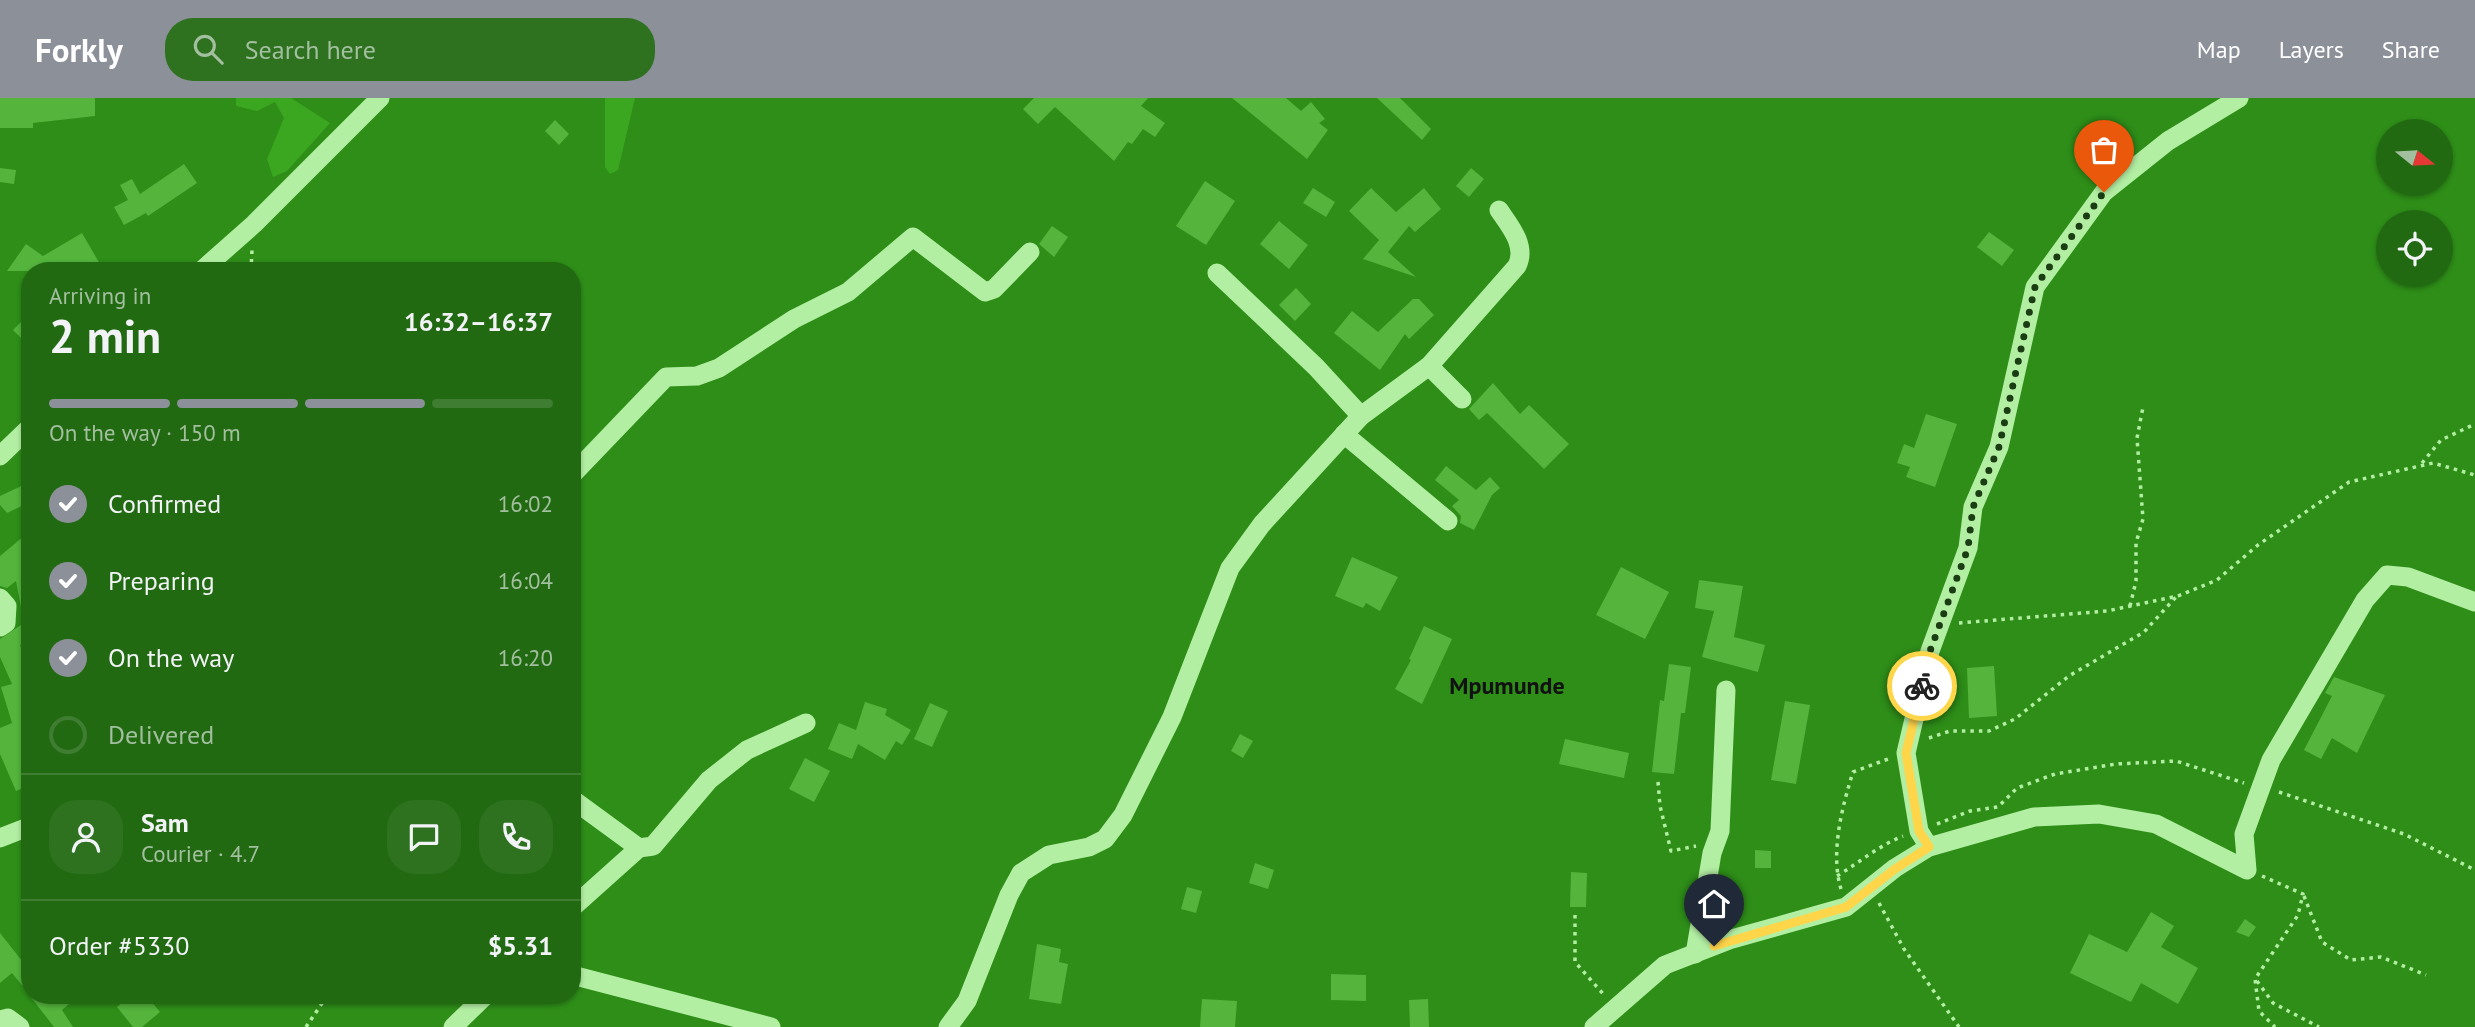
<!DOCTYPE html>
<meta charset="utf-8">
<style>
:root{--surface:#226a12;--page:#2e7220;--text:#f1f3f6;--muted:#a2bf9f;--line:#3f7d32;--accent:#8c9099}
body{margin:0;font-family:"PT Sans",sans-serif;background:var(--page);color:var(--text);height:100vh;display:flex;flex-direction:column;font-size:26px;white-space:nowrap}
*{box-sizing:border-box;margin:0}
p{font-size:23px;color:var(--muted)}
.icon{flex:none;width:38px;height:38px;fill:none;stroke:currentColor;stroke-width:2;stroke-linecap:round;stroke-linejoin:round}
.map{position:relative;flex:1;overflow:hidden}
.panel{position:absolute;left:21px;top:164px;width:560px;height:742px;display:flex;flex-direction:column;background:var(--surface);border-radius:28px;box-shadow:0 2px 5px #0004}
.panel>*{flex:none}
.needle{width:46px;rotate:108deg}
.controls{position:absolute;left:2376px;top:21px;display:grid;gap:14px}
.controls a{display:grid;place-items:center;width:77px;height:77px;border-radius:50%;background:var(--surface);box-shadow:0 2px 5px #0004;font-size:35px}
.pin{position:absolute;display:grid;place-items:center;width:60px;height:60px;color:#fff;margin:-72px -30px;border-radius:50% 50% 50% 0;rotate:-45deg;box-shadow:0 0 7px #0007}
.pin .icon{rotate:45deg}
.courier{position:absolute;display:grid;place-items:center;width:70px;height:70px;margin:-35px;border:5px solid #ffd54a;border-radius:50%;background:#fff;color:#222;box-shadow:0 2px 9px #0007}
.head em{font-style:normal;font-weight:700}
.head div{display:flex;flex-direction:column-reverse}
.head{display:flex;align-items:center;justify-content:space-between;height:119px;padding:0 28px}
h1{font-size:46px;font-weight:700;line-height:52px}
.bar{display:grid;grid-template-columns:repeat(4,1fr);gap:10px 7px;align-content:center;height:84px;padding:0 28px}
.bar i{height:9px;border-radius:5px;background:var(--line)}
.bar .selected{background:var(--accent)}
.bar p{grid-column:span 4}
.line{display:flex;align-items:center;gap:18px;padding:0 28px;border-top:2px solid var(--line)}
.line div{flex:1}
.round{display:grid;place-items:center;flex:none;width:74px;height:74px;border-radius:28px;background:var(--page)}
ol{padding:0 28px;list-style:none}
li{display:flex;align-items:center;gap:21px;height:77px}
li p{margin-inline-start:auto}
li .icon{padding:7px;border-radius:50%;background:var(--accent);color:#fff;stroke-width:4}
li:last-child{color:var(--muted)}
li i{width:38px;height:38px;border:4px solid var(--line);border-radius:50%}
header{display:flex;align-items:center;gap:42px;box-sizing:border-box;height:98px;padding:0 35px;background:var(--accent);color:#fff}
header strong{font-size:33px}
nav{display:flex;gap:38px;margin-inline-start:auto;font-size:24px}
.search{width:490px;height:63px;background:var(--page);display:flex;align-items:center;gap:18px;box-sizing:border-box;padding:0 24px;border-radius:28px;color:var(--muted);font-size:26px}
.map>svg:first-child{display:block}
</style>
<header>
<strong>Forkly</strong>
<div class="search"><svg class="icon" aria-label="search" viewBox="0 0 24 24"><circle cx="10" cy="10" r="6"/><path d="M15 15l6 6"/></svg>Search here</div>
<nav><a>Map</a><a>Layers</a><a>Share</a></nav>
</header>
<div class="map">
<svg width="2475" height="929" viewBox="0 0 2475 929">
<rect width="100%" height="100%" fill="#2e8e18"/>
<!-- green -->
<g fill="#3ba720">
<path d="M236,0H291L330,25L287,73L273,79L267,61L284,20L275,4L257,13L236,8Z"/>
<path d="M605,0H635L618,72L610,76L605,69Z"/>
</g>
<!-- building -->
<g fill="#54b43c">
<path d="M0,0H95V18L33,25V30H0Z"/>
<path d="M1034,0H1148L1141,8L1165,25L1155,39L1143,31L1132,46L1128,44L1114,63L1055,9L1038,26L1023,11Z"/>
<path d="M1232,0H1286L1301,13L1311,4L1325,21L1319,25L1328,32L1307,61Z"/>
<path d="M1377,0H1400L1431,31L1422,42Z"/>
<path d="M555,22L569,36L559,47L545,33Z"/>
<path d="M184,66L197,85L148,118L146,115L124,127L114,109L128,102L120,87L132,81L140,96Z"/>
<path d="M0,70L16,72L14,86L0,84Z"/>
<path d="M1471,70L1484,81L1469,99L1456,88Z"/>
<path d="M1205,83L1235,103L1206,147L1176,128Z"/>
<path d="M1313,90L1335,104L1326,119L1303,105Z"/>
<path d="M1371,90L1396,114L1424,90L1441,111L1415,134L1409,128L1388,154L1416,179L1363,161L1379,142L1349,113Z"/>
<path d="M1279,123L1308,147L1289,171L1260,146Z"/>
<path d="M1052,128L1068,139L1054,159L1039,146Z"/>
<path d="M1989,134L2014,152L2002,168L1977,149Z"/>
<path d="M82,135L104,173H7L26,146L43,158Z"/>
<path d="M1296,190L1311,206L1295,223L1279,207Z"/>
<path d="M1413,201H1419L1434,217L1409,241L1405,236L1380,272L1334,235L1352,213L1378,234Z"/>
<path d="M30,215V249L13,232Z"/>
<path d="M1493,285L1520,316L1529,307L1569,346L1544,371L1487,315L1479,322L1469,311Z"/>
<path d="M1926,316L1957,326L1935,389L1906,379L1910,369L1897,365L1904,346L1914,350Z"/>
<path d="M1446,368L1476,392L1490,379L1500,390L1492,397L1474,432L1460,425L1461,418L1452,408L1459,402L1435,382Z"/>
<path d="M30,384V404L7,415L0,407V398Z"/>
<path d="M30,433V519L23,520L16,483L7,490L0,488V458Z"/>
<path d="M1352,459L1398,479L1380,513L1366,505L1363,510L1335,498Z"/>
<path d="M1621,469L1669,494L1645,541L1596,517Z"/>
<path d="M1699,482L1743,488L1734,539L1765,547L1758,574L1702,559L1714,513L1695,510Z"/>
<path d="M30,521V545L20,547L30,570V687L16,693L0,656V630L12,625L1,589L12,586L0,559V541Z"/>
<path d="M1424,528L1452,541L1422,606L1395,591L1411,562L1409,561Z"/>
<path d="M1669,566L1691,569L1685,615H1681L1674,676L1652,674L1660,602L1664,603Z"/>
<path d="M1994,568L1997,618L1969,620L1967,570Z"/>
<path d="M2334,579L2385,597L2357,655L2332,640L2321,661L2304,652L2332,598L2325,595Z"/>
<path d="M1785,603L1810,607L1796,686L1771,682Z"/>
<path d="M865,604L887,611L885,617L911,632L902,647L896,643L885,662L858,646L852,661L828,651L839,625L856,632Z"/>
<path d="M930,605L948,613L932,649L914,641Z"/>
<path d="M1240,636L1253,643L1243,660L1231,653Z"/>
<path d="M1565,641L1629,655L1624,680L1559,666Z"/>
<path d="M805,660L830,673L814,704L789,691Z"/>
<path d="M1755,752L1771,753V770H1755Z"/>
<path d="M1255,765L1274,772L1268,791L1249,785Z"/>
<path d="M1571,774L1587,775L1586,809H1570Z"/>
<path d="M1187,789L1202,793L1196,815L1181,811Z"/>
<path d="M2151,814L2174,828L2161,849L2198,870L2178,906L2141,885L2131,904L2070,875L2089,836L2127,854Z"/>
<path d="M2245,821L2256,829L2249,839L2236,834Z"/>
<path d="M0,835L30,873V897L12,875L0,885Z"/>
<path d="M1037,846L1061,851L1059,864L1068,866L1061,906L1029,901Z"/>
<path d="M1331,876L1366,877V903L1331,902Z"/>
<path d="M30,898H62L69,906L62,912L73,929H54Z"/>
<path d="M130,898H147L160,914L142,929H133L117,909Z"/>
<path d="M1202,901L1237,903L1235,929H1200Z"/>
<path d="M1428,901L1429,929H1410L1409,902Z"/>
</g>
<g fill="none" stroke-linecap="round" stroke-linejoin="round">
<!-- path -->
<g stroke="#b3efa3" stroke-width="3.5" stroke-dasharray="3.5 5" stroke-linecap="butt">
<path d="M251,173L252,152"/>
<path d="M2422,365L2441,342L2475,326"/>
<path d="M2130,508L2136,483V445L2143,421L2137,340L2143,309"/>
<path d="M1959,525L2107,513L2178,498L2217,482L2258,447L2349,384L2433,365L2475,377"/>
<path d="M1929,640L1950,633H1989L2015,621L2069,578L2144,534L2176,499"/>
<path d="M1658,684L1660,708L1671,753L1696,748"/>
<path d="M2279,694L2404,736L2475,772"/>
<path d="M1937,726L1970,713L1998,709L2017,690L2055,676L2116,666L2176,663L2244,685"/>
<path d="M1837,778C1860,764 1878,748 1903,738"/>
<path d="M2262,778L2303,796L2298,817L2255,881L2259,913L2275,929"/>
<path d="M1841,791C1830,755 1842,709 1853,674L1888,661"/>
<path d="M2304,798L2322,844L2351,862L2381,859L2426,877"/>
<path d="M1879,805L1904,851L1959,929"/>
<path d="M1575,817V864L1605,898"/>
<path d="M2257,883L2273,905L2319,929"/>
<path d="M306,929L327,898"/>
</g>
<!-- minor -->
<g stroke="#b3efa3" stroke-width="19">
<path d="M201,173L254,126L380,0"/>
<path d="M1217,175L1316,269L1361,318"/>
<path d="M1429,268L1462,301"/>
<path d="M1344,336L1448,423"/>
<path d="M0,358L30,329"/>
<path d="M572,377L666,279L697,278L719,270L794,221L848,194L913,139L985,194L994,191L1030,154"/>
<path d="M0,500L7,508L6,525L0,529"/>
<path d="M572,701L639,750"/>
<path d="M0,740L28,729"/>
<path d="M1929,749L1919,733L1906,655L1930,553L1968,450L1973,409L1999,349L2035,189L2104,94L2168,43L2239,0"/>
<path d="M572,810L639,750L653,748L709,682L747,652L806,625"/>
<path d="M1695,856L1712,755L1720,733L1726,592"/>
<path d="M572,877L771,929"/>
<path d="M0,922L8,920L20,929"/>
<path d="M453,929L485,898"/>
<path d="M948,929L967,903L1009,797L1021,775L1049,757L1089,749L1105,741L1123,717L1172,619L1230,470L1262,426L1361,318L1429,268L1517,168C1527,148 1510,128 1499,112"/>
<path d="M1594,929L1665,867L1732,841L1846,809L1895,770L1929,749L2034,719L2099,716L2156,726L2247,772L2244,736L2271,662L2365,502L2387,477L2408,479L2475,504"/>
</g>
</g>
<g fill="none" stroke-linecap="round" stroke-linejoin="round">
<!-- done -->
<path stroke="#1b3d13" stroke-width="7" stroke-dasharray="0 12.6" d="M1922,588L1930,553L1968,450L1973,409L1999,349L2035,189L2104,94"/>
<!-- route -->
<path stroke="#ffd54a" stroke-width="9" d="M1714,848L1846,809L1895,771L1929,749L1919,733L1906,655L1922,588"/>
</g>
<g text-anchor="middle" stroke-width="5" stroke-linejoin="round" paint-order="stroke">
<!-- quarter labels -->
<g font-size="24" font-weight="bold" fill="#111" stroke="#2e8e18">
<text x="1507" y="596">Mpumunde</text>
</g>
</g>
</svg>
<div class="controls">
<a><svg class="needle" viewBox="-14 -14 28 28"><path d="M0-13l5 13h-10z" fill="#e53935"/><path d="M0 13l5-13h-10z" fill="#a2bf9f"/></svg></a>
<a><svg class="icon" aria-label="locate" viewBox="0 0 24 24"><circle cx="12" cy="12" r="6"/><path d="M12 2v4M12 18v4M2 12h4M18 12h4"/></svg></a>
</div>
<div class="pin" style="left:2104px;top:94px;background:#ea580c"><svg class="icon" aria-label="bag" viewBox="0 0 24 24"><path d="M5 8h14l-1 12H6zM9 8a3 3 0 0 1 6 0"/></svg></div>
<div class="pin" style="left:1714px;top:848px;background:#1f2937"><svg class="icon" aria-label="home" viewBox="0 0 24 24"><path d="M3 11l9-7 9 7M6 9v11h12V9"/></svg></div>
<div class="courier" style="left:1922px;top:588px"><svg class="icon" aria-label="bike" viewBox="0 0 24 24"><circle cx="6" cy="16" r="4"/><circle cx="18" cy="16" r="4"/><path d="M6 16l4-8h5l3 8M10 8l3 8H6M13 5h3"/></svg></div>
<section class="panel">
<div class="head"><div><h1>2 min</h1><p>Arriving in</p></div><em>16:32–16:37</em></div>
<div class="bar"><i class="selected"></i><i class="selected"></i><i class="selected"></i><i></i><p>On the way · 150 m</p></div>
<ol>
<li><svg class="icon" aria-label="check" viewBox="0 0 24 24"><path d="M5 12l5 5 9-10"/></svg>Confirmed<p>16:02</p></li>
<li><svg class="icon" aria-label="check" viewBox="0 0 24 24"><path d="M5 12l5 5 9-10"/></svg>Preparing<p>16:04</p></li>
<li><svg class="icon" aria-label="check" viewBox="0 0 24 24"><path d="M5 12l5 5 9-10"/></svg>On the way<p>16:20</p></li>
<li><i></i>Delivered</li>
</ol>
<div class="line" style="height:126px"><a class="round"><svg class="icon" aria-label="person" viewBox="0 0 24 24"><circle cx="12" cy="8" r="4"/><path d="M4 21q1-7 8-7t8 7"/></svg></a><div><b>Sam</b><p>Courier · 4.7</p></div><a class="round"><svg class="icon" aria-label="chat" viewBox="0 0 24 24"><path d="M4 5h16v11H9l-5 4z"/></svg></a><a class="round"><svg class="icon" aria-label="phone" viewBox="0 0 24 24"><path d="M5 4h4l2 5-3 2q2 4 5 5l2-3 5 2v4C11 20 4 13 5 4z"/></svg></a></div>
<div class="line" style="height:91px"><div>Order #5330</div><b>$5.31</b></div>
</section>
</div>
